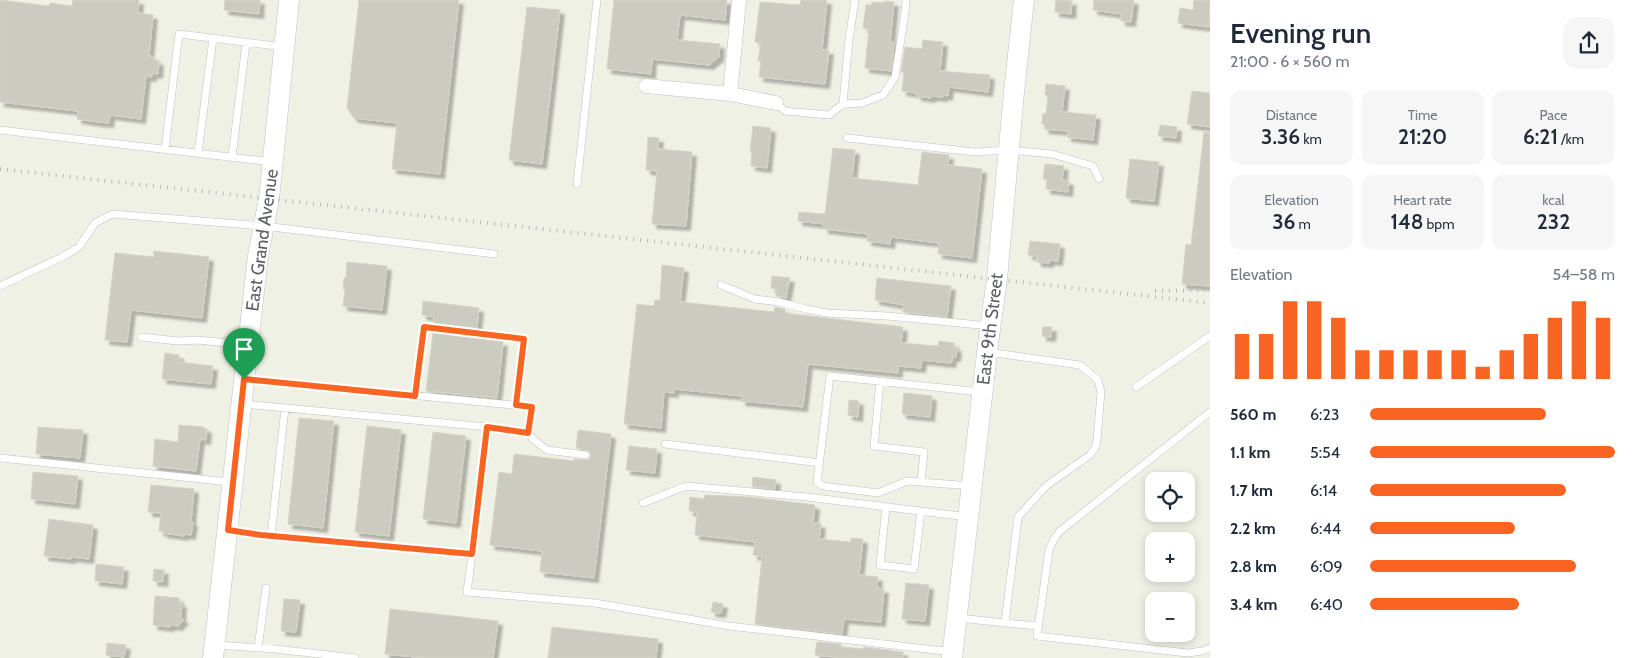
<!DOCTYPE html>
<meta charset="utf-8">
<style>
:root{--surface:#fff;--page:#f6f6f7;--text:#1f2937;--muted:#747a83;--accent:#fa6422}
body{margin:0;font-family:Cabin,sans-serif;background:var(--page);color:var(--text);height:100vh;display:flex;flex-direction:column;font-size:19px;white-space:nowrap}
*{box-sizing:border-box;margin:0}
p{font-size:16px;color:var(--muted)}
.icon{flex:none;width:28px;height:28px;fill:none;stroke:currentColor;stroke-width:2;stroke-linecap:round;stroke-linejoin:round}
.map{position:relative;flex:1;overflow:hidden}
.details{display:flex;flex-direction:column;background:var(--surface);width:425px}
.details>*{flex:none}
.buttons{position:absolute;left:1145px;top:472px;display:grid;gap:10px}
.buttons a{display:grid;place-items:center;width:50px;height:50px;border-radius:10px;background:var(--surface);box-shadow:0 2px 8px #0003;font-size:25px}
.pin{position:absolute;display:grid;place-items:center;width:42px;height:42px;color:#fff;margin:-51px -21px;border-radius:50% 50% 50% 0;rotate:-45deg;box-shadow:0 0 5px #0007}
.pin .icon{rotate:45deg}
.round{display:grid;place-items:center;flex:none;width:52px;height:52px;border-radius:15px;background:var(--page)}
.overview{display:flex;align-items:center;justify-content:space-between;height:85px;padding:0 20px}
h1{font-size:28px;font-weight:600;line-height:38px}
.figures{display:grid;grid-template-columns:repeat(3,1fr);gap:8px;height:85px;padding:5px 20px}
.figures div{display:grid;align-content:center;border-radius:12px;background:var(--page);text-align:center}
.figures b{font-size:21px;font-weight:600}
.figures small{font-size:14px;font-weight:400}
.figures p{font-size:14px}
.chart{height:140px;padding:10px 20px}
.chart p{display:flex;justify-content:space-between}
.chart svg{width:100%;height:90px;margin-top:5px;stroke:var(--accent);stroke-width:6}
ul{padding:0 20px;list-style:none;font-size:16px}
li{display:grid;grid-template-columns:80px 60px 1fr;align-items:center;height:38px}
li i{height:12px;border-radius:6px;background:var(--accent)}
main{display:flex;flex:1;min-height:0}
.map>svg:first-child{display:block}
.building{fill:#cccbc2;stroke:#d6d4c3;filter:url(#shadow)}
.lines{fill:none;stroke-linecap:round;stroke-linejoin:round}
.lane-casing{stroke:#bfc0c7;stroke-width:8}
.street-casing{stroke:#bfc0c7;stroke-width:15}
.secondary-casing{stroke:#bfc1c9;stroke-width:21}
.lane{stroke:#fff;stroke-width:7}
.street{stroke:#fff;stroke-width:14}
.secondary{stroke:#fff;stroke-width:20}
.rail{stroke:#b8b8ba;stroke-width:4;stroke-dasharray:1 6;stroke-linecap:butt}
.route-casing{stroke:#fff;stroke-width:10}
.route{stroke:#fa6422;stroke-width:6}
.labels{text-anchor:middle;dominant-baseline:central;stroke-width:4;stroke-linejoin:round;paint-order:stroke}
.street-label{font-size:18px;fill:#5d5f67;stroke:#fff}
</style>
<main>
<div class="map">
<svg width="1210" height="658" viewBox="0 0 1210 658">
<defs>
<filter id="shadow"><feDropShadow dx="4.5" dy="4.5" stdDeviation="1" flood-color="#0004"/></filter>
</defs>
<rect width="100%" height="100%" fill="#f0f1e5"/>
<path class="building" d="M0 0 49 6 50 3 72 6 73 0H139L138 13 153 15 149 56 155 57 154 61H159L158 74 152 73V77L146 76 141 119 110 115 109 123 98 122 77 119 78 111 0 102Z
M225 0H260L259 14 224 10Z
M359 0H459L440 174 392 169 397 123 354 118 347 108Z
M614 0H727L725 20 680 15 677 40 720 44 719 57 709 65 652 59 651 74 607 69Z
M801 0H827L822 50H829L825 84 759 77 761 61H758L761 43 755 42 760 2 800 5Z
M1056 0 1072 1 1071 14 1055 12Z
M1094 0H1134L1131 22 1121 21V14L1093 10Z
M1194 0H1210L1209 27 1178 23 1180 8 1193 10Z
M885 1 894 2 890 42H893L892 46H894L891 71 865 68 869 29 863 28 866 5H872V2L884 3Z
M527 7 560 10 542 164 509 160Z
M923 40 943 42 940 71 990 75 988 92 949 87 948 96 943 95V97L931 96V98L917 96V93L902 91 904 72H901L905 47 922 49Z
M1046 84 1065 86 1062 112 1096 115 1093 140 1067 137 1068 131 1044 129 1045 125 1042 124 1043 113 1046 114 1048 96 1045 95Z
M1192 91 1210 93V127L1187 124Z
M1160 125 1177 127 1176 138 1158 136Z
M753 126 771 128 767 168 751 166 752 151H750Z
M1204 132 1210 133V286L1182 284 1186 244 1191 245Z
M648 137 659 138 658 149 692 152 686 226 652 224 657 171 646 170Z
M833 148 855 150 852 178 918 185 922 152 949 155 948 165 982 169 972 258 938 254 939 243 891 237 890 244 867 241 868 234 824 229V224L798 221 799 212 825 214Z
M1130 159 1159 162 1154 201 1126 198Z
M1045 164 1064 166 1062 180 1069 181 1068 192 1046 189 1047 179H1043Z
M1030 241 1060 244 1058 261 1050 260 1049 263 1037 262V256L1028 255Z
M154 251 209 257 202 318 131 310 127 342 105 340 115 253 154 257Z
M347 262 387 266 382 310 343 306 345 289H343L344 278H346Z
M662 265 684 268 680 302 774 312 775 307 785 309V313L903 327 901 343 938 346 939 341 954 343V347L957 348 956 357H952V362L950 363 922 360 921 368 898 366V373L808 364 803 407 741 401 742 396 674 389V393L664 392 661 428 624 424 637 304 654 306 655 300H660Z
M772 276 790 278 786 298 776 296 777 289 771 288Z
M877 278 951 286 947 317 903 312 904 305 875 300Z
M423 301 479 308 477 328 434 323V317L422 315Z
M1043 327H1052L1051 337 1042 336Z
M433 333 503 342 497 398 426 391Z
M165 353 179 355V362L213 366 211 384 162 379Z
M904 393 932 396 930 417 902 414Z
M849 400 859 401 858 417 848 415Z
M299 418 334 421 323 528 288 524Z
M179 425 204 427 203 428 207 429 206 440 200 439 196 471 153 466 155 439 178 442Z
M367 426 401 430 389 536 355 532Z
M38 427 83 430 80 458 36 454Z
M578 430 611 434 594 578 540 572 542 551 490 545 499 472 512 474 514 454 574 461V459L588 460 591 456 590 451 576 448Z
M433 432 466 436 456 523 423 519Z
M629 446 657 449 655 473 626 470Z
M33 472 78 476 75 504 31 499Z
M753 477 776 480 775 489 752 487Z
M151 485 194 489 191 521 193 522 191 535 184 534V536L163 533V531H159L161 513 148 512Z
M705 495 751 497 815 505 813 523 821 524 819 539 851 542V538L863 539 859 575 878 577 877 588 884 589 881 622 844 619 842 634 755 624 762 556 753 555 755 542 695 535 697 512 689 511 690 497 704 499Z
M49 519 93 525 89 559 71 557V559L44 556Z
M96 564 124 567 122 584 95 581Z
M154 569 164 570 163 582 153 581Z
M906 583 929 585 925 621 902 619Z
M155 596 179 598V603H182L181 617 184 620 180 623 179 626 170 625V627L153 625Z
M284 599 300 600 296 632 281 631Z
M713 602 723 604 721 613 711 612Z
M390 609 498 621 493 658H426L385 654Z
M552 627 658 639 656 658H548Z
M817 642 841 644V647L864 649V647L903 652V658H843L815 655Z
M107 643 126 645 124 657 106 655Z"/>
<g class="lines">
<g class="lane-casing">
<path id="lane" d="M776 103 785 111 829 115 843 104 862 103 883 95 895 77 905 13 906 0
M843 104 849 39 855 0
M0 130 272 162
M847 138 975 152 1009 150 1052 154 1093 166 1099 179
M165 149 179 34 284 47
M198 153 213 38
M232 157 246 43
M577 184 597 0
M721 285 755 299 779 302 806 309 827 313 887 316 990 326
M0 286 64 256 79 247 95 223 112 214 264 226 494 254
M141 337 178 341 198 340 248 345
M246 379 532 407 528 433 487 427
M880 381 874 446 924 452 921 482
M1136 387 1210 336
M415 396 424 327 524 339 516 405
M1210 412 1060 531 1054 539 1049 550 1037 636 1188 653 1202 651 1210 648
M528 433 534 440 547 450 586 455
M665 444 820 463
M0 458 230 482
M971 486 907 481 878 493 823 486 817 482 830 376 981 392
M643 503 686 486 807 497 968 517
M886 507 880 565 914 569 921 511
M228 530 261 535 472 554 487 427 244 404
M271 536 285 408
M472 554 467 592 595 603 729 626 952 652
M959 618 1005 623 1018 517 1046 486 1090 455 1095 448 1097 440 1101 392 1098 380 1080 365 988 352
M1005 623 1038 626
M217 645 275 649 355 658
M258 648 266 588"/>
</g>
<g class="street-casing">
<path id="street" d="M646 86 730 94 776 103
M730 94 739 0"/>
</g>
<g class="secondary-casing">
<path id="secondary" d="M213 658 258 256 269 199 289 0
M952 658 988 344 997 279 1014 92 1024 0"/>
</g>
<use href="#lane" class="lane"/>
<use href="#street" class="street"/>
<use href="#secondary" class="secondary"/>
<path class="rail" d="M0 169 1210 303
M1155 291 1210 290"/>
</g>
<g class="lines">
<g class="route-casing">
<path id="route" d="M424 327 524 339 516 405 532 407 528 433 487 427 472 554 261 535 228 530 244 379 415 396Z"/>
</g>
<use href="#route" class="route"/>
</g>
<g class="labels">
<g class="street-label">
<text transform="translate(262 240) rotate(-82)">East Grand Avenue</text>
<text transform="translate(990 329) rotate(-83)">East 9th Street</text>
</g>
</g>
</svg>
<div class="buttons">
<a><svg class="icon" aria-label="locate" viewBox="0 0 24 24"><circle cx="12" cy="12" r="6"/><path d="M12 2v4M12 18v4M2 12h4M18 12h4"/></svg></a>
<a>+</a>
<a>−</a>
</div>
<div class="pin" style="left:244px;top:379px;background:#1e9e55"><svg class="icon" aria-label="arrive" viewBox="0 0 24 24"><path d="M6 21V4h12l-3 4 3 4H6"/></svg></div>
</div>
<section class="details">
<div class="overview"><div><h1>Evening run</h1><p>21:00 · 6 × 560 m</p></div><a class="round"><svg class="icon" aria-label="share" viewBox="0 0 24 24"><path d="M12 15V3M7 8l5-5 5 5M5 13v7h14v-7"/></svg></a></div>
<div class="figures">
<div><p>Distance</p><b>3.36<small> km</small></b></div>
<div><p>Time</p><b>21:20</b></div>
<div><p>Pace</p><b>6:21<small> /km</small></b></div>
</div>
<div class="figures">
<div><p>Elevation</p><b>36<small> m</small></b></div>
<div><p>Heart rate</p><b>148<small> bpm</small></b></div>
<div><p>kcal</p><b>232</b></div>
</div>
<div class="chart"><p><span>Elevation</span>54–58 m</p>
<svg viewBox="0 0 160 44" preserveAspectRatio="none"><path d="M5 44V22M15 44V22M25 44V6M35 44V6M45 44V14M55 44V30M65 44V30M75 44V30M85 44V30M95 44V30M105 44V38M115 44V30M125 44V22M135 44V14M145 44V6M155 44V14"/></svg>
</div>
<ul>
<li><b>560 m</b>6:23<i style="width:72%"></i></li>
<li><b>1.1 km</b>5:54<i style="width:100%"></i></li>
<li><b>1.7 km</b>6:14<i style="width:80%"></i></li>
<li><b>2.2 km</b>6:44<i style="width:59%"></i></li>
<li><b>2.8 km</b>6:09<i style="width:84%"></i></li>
<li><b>3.4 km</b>6:40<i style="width:61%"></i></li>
</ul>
</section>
</main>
